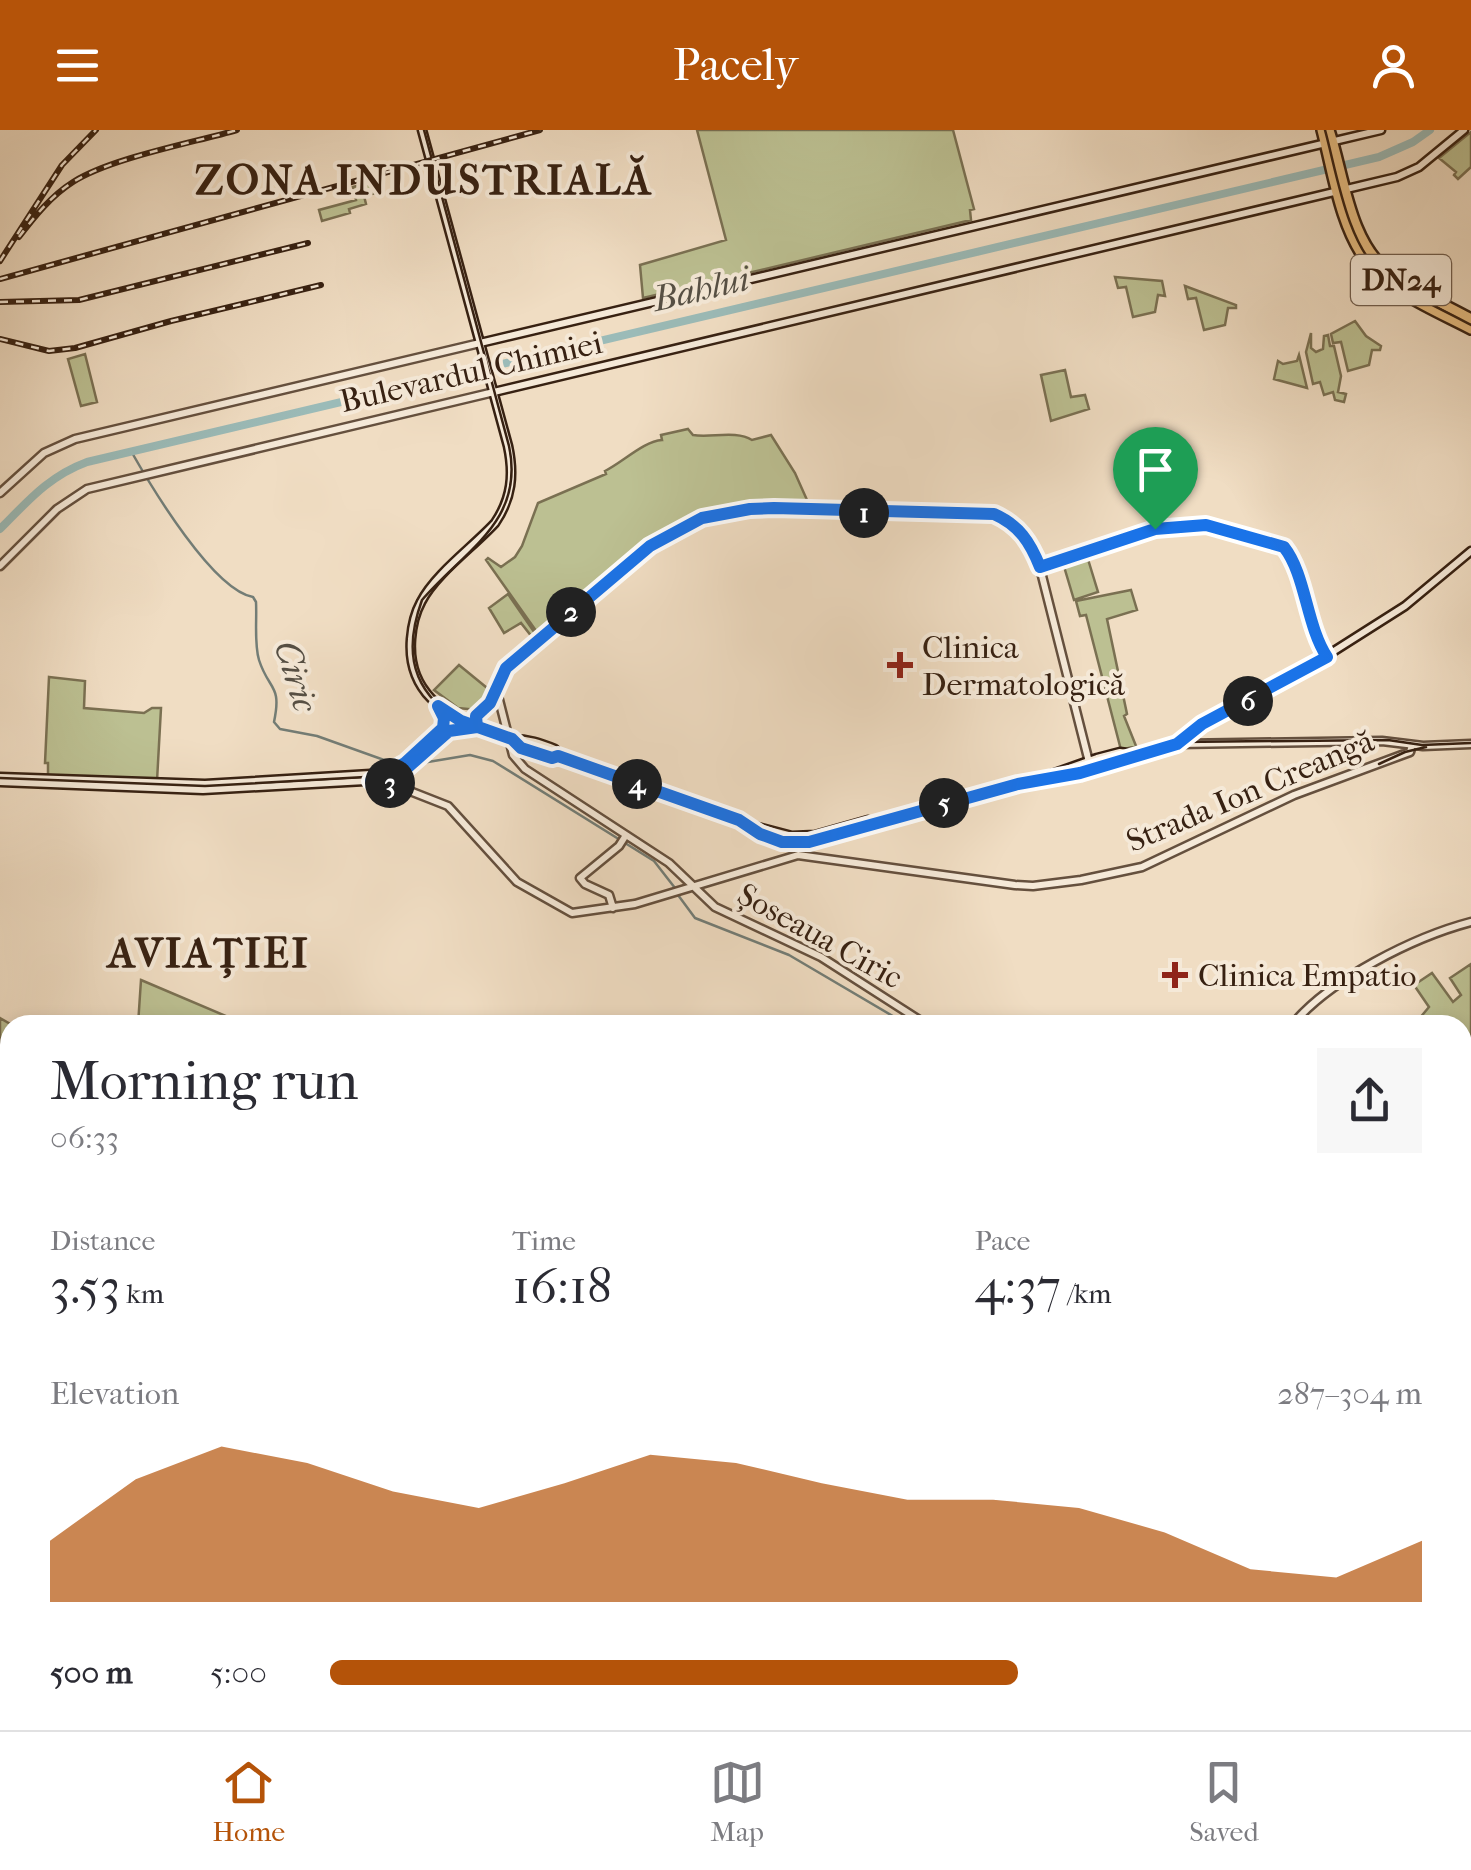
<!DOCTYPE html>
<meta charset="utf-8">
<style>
:root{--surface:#fff;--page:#f7f7f7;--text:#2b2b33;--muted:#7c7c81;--line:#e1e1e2;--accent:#b45309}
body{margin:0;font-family:"IM FELL French Canon",serif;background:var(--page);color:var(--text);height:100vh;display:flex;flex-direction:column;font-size:38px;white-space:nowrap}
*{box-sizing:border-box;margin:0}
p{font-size:32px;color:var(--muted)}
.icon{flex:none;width:55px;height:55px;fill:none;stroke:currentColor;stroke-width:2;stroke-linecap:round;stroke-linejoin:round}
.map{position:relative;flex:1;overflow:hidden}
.panel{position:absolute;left:0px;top:885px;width:1472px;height:715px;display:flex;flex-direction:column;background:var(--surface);border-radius:30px 30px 0 0;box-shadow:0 5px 15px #0003}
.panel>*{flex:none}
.pin{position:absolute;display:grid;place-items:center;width:85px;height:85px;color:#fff;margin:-102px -42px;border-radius:50% 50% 50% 0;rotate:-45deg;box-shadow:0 0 10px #0007}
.pin .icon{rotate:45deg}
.km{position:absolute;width:50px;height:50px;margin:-25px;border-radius:50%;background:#222;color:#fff;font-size:28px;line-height:50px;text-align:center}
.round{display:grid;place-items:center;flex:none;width:105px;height:105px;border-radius:0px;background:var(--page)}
.headline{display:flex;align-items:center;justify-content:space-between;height:170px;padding:0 50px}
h1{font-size:55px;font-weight:600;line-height:75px}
.stats{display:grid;grid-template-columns:repeat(3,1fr);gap:15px;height:170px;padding:10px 50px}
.stats div{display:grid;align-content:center}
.stats b{font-size:50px;font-weight:600}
.stats small{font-size:28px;font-weight:400}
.stats p{font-size:28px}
.chart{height:280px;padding:20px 50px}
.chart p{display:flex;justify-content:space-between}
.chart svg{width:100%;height:180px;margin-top:10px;fill:var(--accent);opacity:.7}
ul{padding:0 50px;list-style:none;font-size:32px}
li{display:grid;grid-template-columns:160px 120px 1fr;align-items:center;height:75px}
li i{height:25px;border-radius:12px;background:var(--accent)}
header{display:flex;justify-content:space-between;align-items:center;height:130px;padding:0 50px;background:var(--accent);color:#fff;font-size:45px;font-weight:600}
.tab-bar{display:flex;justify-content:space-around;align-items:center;height:140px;border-top:2px solid var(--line);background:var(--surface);font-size:28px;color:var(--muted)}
.tab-bar a{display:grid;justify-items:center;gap:5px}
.tab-bar .current{color:var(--accent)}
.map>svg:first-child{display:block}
.green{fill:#bcc092;stroke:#7a7052;stroke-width:2.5}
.water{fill:#9bbbb8;stroke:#737d76;stroke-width:2.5}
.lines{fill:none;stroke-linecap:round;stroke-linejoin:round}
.stream{stroke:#737d76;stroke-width:2.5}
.river{stroke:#9bbbb8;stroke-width:8}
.taxiway{stroke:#947f6a;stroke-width:11}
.runway{stroke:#947f6a;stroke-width:30}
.tertiary-casing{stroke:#65503e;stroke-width:11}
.secondary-casing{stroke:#372112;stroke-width:11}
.primary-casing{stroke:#372112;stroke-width:14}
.tertiary{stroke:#f5e9d8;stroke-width:6}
.secondary{stroke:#f5e9d8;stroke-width:6}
.primary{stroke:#e8be82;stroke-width:9}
.tram{stroke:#372112;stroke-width:2.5}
.rail-casing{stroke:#372112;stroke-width:6}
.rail{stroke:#f5e9d8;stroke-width:2.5;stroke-dasharray:8;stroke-linecap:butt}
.route-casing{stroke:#fff;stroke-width:20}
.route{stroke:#1a73e8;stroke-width:12}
.poi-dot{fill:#8f2418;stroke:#f5e9d8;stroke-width:4}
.labels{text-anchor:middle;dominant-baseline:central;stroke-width:8;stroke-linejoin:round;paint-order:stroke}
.shield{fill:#f5e9d8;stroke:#705d4d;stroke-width:2.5}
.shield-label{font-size:30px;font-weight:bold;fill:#372112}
.street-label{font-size:32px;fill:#372112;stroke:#f5e9d8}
.poi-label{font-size:32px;fill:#372112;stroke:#f5e9d8;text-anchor:start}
.water-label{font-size:35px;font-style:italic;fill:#554f44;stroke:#f5e9d8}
.district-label{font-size:42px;font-weight:bold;letter-spacing:2.5px;fill:#372112;stroke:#f5e9d8}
</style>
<header><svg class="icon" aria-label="menu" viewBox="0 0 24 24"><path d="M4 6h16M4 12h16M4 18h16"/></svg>Pacely<svg class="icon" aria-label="person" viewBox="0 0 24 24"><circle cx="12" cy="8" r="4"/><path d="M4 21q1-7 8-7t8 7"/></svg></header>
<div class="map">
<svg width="1471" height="1600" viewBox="0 0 1471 1600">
<rect width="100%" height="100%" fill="#f0ddc3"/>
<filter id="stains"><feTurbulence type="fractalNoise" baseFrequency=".002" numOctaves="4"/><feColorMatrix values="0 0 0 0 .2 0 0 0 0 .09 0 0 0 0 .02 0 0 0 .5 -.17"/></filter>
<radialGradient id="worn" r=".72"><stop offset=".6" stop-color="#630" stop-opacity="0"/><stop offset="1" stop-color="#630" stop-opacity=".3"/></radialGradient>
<path class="green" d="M697 0H953L974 79 970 80 971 90 643 168 640 135 726 110Z
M1471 2V37L1458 49 1454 45 1456 42 1439 28Z
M376 51 379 62 364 66 366 74 349 79 350 83 322 91 319 80 356 70 353 57Z
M1115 147 1162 151 1165 166 1158 165 1155 182 1133 187 1126 157 1118 158Z
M1185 156 1236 175V178H1228L1225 195 1204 200 1196 168 1188 169Z
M1355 191 1366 206 1381 216 1380 220H1372L1369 235 1348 241 1341 212 1333 213 1331 204Z
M1311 203V218L1316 222 1323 219 1324 206 1328 205 1330 216H1334L1341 246 1338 262 1346 264 1344 272 1335 270 1333 262 1324 265 1320 252 1313 254 1306 222Z
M85 224 97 272 81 276 68 229Z
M1299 225 1307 258 1274 249 1278 231 1283 234 1297 231Z
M1065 240 1071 267 1085 265 1089 279 1051 291 1041 245Z
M688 299 693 305C711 308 736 300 752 310L771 305 795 343 811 379 725 383 650 415 539 505 486 430 488 428 501 437 515 427 522 416 538 373 606 344 605 341C623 332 644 311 662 310L661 305Z
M1087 426 1098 462 1074 470 1063 433Z
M1131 460 1137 480 1107 489 1127 584 1124 586 1136 616 1121 620 1086 485 1080 486 1076 471Z
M508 464 539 509 536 512 521 493 504 503 489 478Z
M459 535 492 562 478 580 458 578 434 560Z
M49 547 85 551 84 578 144 583 152 578H161L157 651 48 645V633H45Z
M1471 834V1254L1462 1243V895H1414L1429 877 1414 855 1432 843 1453 872 1461 865 1450 848Z
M141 850 247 895H138Z
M0 888 12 895 10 1590H373L390 1600H0Z
M1463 1329 1471 1336V1600H1332L1318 1590H1462Z
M874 1590H1072L1077 1594 1073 1600H889Z"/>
<path class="water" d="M1462 1243 1471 1254V1336L1463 1329Z"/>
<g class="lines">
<path class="stream" d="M131 321C152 358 213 460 253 467L256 472C257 490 254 514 259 530 269 561 282 554 274 592L280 599 317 606 398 635
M416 634 470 625 493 631 654 731 675 758
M678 765 695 788 789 825 908 895"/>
<path class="river" d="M0 399C28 371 49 346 87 332L1379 27 1413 12 1430 0"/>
<path class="taxiway" d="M0 996 10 970"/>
<path class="runway" d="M0 1038 10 1042"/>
<g class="tertiary-casing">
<path id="tertiary" d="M0 363 44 323 75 309 480 213
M0 436 57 379 87 359 494 262
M1040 437 1130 405 1189 394 1207 395 1284 417 1291 428 1308 482 1327 527
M497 562 513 625 525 639 669 733 715 777 821 827 927 895
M462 591C499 581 488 561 504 541 517 525 536 514 551 500 621 437 674 381 774 379L994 384C1018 394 1029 409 1039 434L1090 636
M1178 614 1382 611 1423 616 1471 614
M388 644 392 654 448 676 517 752 572 783 635 774 798 725 1015 755 1033 756 1081 750 1142 737 1294 665 1410 622 1412 615
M613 778 609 765 585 754 580 748 619 716 626 705
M1292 895C1330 849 1414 807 1471 792
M1462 1191 1471 1200"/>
</g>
<g class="secondary-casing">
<path id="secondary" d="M422 0 508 316C514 344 512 368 495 393 474 416 435 444 421 472 415 483 412 496 411 509 407 561 443 585 488 601 509 608 536 631 558 626L750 695 792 706 815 705 868 690 876 692
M480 213 1381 0
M494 262 1397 47 1419 37 1464 0
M513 609C528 609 540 613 555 619L558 626
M0 647 205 654 387 643 405 633 443 598 445 591 441 582
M1032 651H1047L1177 614 1202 594 1290 549 1405 476 1471 421
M0 652 203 660 383 650C418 643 434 597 470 597
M751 696C769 713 793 714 817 710L1032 651 1097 628 1120 622 1134 624
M1304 1600 1309 1597 1317 1600"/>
</g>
<g class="primary-casing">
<path id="primary" d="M1322 0C1333 42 1340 97 1367 132 1391 163 1437 181 1471 199
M1329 0C1344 45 1349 112 1389 142 1413 161 1444 174 1471 189"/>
</g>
<use href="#tertiary" class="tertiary"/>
<use href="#secondary" class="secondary"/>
<use href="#primary" class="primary"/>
<path class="tram" d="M424 0 509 316C525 391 466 419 422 470 406 514 408 553 448 583L773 703 799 708 821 706 1179 612 1388 610 1422 615 1471 613
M1325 0C1337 44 1347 114 1382 144 1408 165 1442 179 1471 195
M1379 634 1405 622 1426 617
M0 648 205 656 383 646C417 639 435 588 471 594"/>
<g class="rail-casing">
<path id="rail" d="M19 107C35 86 51 66 73 52 111 28 192 13 237 0
M0 131 62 35 96 0
M0 149 540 0
M0 172 79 170 308 113
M0 209 49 221 75 218 171 191 321 155"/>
</g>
<use href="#rail" class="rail"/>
</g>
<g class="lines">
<g class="route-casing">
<path id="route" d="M1155 399 1040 437C1030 412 1019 395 994 384L774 378 750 379 702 388 650 416 506 538 490 573 476 586 477 597 449 601 398 646C390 650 381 651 371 651L401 658 389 652C388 649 388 646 387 643L405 633 443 598 444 588 438 576 461 591 512 609 521 618 552 628 558 626 739 690 760 704 782 712H809L1018 654 1080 643 1177 614 1202 594 1327 527C1306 495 1306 445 1284 417L1206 395 1155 399"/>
</g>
<use href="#route" class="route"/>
</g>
<g class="poi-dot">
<path d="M895 520h10v10h10v10h-10v10h-10v-10h-10v-10h10z"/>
<path d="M1170 830h10v10h10v10h-10v10h-10v-10h-10v-10h10z"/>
</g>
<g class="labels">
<rect class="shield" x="1351" y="125" width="100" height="50" rx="8"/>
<g class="shield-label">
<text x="1401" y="150">DN24</text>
</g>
<g class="street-label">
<text transform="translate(471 242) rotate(-13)">Bulevardul Chimiei</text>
<text transform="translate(1250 661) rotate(-23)">Strada Ion Creangă</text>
<text transform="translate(820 806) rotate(29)">Șoseaua Ciric</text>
</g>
<g class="poi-label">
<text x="922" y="517">Clinica<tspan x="922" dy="37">Dermatologică</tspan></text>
<text x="1198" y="845">Clinica Empatio</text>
</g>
<g class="water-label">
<text transform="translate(701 159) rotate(-13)">Bahlui</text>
<text transform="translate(296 546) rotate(73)">Ciric</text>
</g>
<g class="district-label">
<text x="424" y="50">ZONA INDUSTRIALĂ</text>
<text x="209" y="823">AVIAȚIEI</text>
</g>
</g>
<rect width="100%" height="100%" filter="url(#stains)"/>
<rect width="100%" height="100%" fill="url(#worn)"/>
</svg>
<div class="pin" style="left:1155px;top:399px;background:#1e9e55"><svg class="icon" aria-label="arrive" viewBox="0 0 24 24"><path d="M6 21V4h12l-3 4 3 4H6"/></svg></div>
<b class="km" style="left:864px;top:383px">1</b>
<b class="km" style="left:571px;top:482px">2</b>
<b class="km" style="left:390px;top:653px">3</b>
<b class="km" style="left:637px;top:654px">4</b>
<b class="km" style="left:944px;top:673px">5</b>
<b class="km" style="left:1248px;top:571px">6</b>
<section class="panel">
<div class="headline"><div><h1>Morning run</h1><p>06:33</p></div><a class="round"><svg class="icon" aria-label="share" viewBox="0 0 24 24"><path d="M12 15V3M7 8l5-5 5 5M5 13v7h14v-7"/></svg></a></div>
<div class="stats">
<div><p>Distance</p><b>3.53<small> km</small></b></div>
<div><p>Time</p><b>16:18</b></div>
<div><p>Pace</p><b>4:37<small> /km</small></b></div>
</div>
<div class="chart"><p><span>Elevation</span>287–304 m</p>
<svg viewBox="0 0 160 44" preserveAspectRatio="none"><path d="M0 44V29L10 14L20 6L30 10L40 17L50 21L60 15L70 8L80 10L90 15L100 19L110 19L120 21L130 27L140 36L150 38L160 29V44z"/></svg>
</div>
<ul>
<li><b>500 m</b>5:00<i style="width:63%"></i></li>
</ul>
</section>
</div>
<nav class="tab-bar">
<a class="current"><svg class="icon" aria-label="home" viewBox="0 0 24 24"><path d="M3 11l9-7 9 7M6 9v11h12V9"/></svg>Home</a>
<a><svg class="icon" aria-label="map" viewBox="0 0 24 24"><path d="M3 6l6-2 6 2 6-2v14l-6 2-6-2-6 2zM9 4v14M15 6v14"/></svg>Map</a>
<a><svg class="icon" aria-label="saved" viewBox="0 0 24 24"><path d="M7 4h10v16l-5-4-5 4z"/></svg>Saved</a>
</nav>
